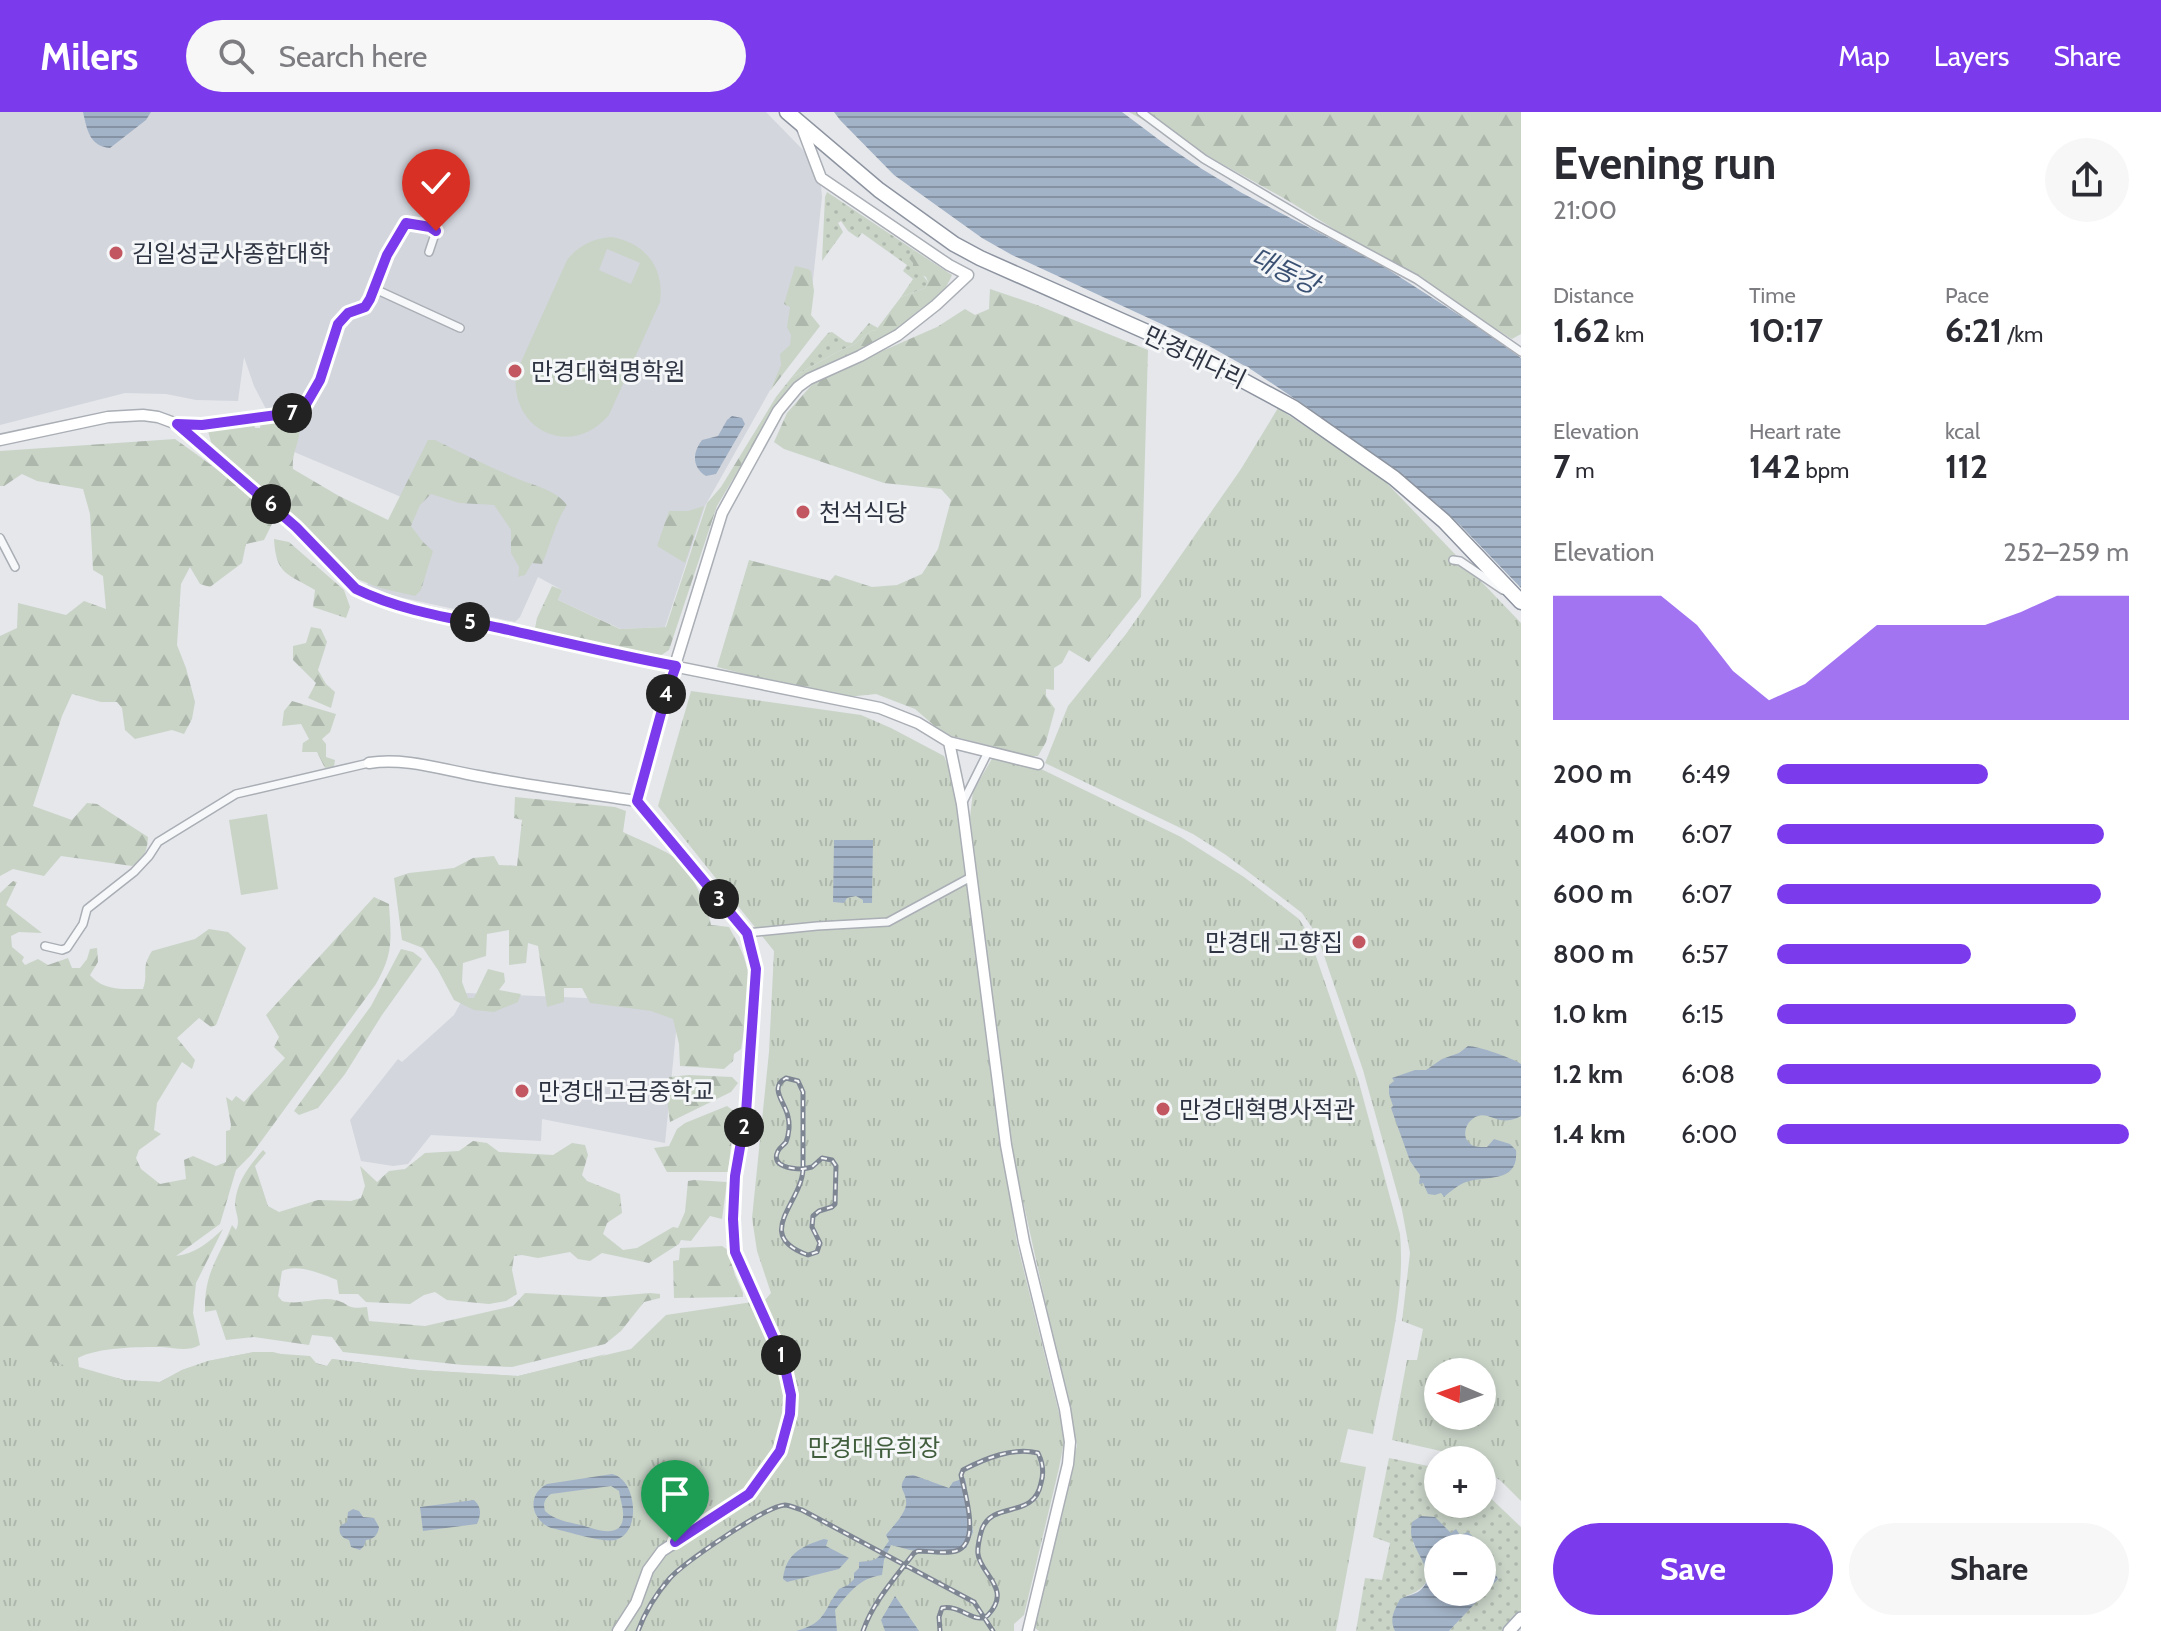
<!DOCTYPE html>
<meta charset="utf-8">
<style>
:root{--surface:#fff;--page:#f7f7f7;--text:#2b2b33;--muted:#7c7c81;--accent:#7c3aed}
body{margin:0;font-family:Cabin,"Noto Sans KR",sans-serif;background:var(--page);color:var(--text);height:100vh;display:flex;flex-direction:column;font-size:30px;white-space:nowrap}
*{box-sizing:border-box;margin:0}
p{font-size:26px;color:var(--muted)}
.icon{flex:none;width:44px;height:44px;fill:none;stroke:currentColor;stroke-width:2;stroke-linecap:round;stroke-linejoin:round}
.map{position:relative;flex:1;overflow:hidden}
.details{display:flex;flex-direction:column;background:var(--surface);width:640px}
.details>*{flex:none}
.needle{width:52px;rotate:272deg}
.buttons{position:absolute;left:1424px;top:1246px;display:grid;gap:16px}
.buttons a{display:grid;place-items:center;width:72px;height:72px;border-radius:50%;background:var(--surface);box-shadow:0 4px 12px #0003;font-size:40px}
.pin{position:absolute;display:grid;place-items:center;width:68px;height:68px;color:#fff;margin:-82px -34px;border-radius:50% 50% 50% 0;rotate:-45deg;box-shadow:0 0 8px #0007}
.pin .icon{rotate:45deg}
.km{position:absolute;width:40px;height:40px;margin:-20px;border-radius:50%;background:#222;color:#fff;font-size:22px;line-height:40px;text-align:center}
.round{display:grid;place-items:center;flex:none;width:84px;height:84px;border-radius:42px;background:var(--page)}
.head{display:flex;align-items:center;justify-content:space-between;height:136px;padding:0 32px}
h1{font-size:44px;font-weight:700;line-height:60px}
.figures{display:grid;grid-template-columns:repeat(3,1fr);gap:12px;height:136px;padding:8px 32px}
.figures div{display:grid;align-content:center}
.figures b{font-size:34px;font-weight:700}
.figures small{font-size:22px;font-weight:400}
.figures p{font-size:22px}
.chart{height:224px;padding:16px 32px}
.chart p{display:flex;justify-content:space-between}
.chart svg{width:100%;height:144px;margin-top:8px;fill:var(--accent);opacity:.7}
.action{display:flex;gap:16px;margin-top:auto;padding:16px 32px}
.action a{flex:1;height:92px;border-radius:48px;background:var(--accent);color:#fff;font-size:32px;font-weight:700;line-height:92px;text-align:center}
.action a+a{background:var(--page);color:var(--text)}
ul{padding:0 32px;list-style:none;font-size:26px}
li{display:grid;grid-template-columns:128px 96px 1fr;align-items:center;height:60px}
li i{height:20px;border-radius:10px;background:var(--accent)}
header{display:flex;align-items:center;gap:48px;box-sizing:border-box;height:112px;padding:0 40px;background:var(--accent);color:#fff}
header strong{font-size:38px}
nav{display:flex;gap:44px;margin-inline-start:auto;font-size:28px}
.search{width:560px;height:72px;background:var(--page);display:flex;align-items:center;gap:20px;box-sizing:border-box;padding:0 28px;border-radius:44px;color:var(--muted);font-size:30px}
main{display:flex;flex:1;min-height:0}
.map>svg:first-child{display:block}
.built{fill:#d3d6dd}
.grass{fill:url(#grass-dots)}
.forest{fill:url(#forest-firs)}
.park{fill:url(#park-tufts);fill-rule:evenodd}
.pitch{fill:#c9d4c7;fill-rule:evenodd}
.water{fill:url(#water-rules);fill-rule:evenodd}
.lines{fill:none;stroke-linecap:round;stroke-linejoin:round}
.street-casing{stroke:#aaaeb5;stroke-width:10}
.secondary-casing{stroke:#aaaeb5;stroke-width:13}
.primary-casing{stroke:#a5abb6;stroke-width:14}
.highway-casing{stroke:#8d94a0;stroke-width:17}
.street{stroke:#f7f8fa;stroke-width:7}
.secondary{stroke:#fff;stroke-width:10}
.primary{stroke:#fff;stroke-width:11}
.highway{stroke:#fff;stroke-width:14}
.rail-casing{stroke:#7f8693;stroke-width:5}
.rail{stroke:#f4f6f8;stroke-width:2;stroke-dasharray:6;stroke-linecap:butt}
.route-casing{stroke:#fff;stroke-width:16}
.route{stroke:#7c3aed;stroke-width:10}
.poi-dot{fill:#c35761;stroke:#f4f6f8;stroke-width:3}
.labels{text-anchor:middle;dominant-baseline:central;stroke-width:6;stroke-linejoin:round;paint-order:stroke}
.poi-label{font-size:24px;fill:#2e3442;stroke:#f4f6f8;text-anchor:start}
.street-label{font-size:24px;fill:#2e3442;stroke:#f4f6f8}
.park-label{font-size:24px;fill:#405d3c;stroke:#f4f6f8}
.water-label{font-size:26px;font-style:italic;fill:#3b5173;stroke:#f4f6f8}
</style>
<header>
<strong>Milers</strong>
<div class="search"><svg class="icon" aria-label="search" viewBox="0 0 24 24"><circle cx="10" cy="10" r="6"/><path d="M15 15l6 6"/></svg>Search here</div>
<nav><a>Map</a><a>Layers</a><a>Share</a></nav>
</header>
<main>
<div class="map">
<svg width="1521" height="1519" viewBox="0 0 1521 1519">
<defs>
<pattern id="grass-dots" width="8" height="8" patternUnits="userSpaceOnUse" patternTransform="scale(2)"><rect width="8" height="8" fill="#c9d4c7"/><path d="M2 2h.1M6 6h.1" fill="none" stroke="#adb7ac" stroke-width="1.8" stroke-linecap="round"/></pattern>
<pattern id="forest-firs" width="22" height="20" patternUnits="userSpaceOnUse" patternTransform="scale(2)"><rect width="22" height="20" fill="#c9d4c7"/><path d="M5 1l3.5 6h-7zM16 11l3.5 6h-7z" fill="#adb7ac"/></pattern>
<pattern id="park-tufts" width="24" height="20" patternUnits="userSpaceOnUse" patternTransform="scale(2)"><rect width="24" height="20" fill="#c9d4c7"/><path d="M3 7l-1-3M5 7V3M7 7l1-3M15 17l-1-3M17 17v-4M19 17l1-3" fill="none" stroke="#adb7ac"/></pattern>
<pattern id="water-rules" width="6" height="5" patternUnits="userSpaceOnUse" patternTransform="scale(2)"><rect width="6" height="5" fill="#a3b3c7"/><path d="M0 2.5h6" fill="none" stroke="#8592a3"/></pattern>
</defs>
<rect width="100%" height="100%" fill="#e5e7eb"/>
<path class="built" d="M0 0H766L803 38 820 61 822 85 809 204 792 239 705 394 665 515 621 517 558 488 562 478 538 465 520 505 515 510 394 484 367 473 406 387 287 337 254 274 244 245 238 289 196 288 166 282 125 281 0 313Z
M466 881 679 890 665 1031 542 1007 541 1029 431 1023 408 1052 393 1054 361 1049 350 1008 398 947 402 950 454 903Z"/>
<path class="grass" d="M827 80 914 138 908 144 928 170 925 176 901 185 913 167 903 159 907 153 862 121 858 126 848 119 841 109 838 111 843 120 822 149 825 85Z
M869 211 878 216 876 218 871 219 853 233 839 239 791 266 828 221 832 220 846 230 852 231Z
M1389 1346 1438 1356V1392H1482V1378L1521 1415V1499L1502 1519H1449L1497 1467 1496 1463 1483 1458 1482 1449 1485 1436 1460 1423 1451 1421 1413 1431C1427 1453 1439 1473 1406 1484L1395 1519H1356L1365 1466 1382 1468 1390 1431 1373 1425Z"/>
<path class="forest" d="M1129 0H1521V222L1512 227 1287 88Z
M914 138 952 163C946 179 933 191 920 201 910 209 901 218 890 224 857 242 806 258 781 286L717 394 669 538 660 544H655L535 516 537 506 552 474 562 478 558 488 620 517 666 515 707 391 721 375 776 285 791 266 839 239 853 233 871 219 876 218 901 185 925 176 928 170 926 165 913 159V151L907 144Z
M795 154 808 157 811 159 814 179 811 203 820 214 770 279 781 253 780 242 790 233 791 223 787 215 790 195 784 192Z
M990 177 1037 193 1148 238 1141 485 1089 550 1069 538 1062 551 1054 556V578L1046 577V584L1055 597 1046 630 1038 644H1031L944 622 915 597 876 582 847 585 790 574 717 555 749 448 830 469 835 463 872 475 897 473 922 462 938 437 951 388 941 377 884 371 784 337 774 330 787 301 816 268 937 215 965 197 975 203 989 197Z
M288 304 297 305C305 326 291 336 293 357L339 384 388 408 428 328H435C460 340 485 353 511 364 530 373 554 376 567 393 555 411 551 432 542 452L532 451 525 463 518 465 519 455 511 441V418L494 393 459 391 431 382 420 393 411 414 423 430 433 439 421 478 415 484 380 476 352 465 211 330 208 319 254 313 255 316H260L261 310Z
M175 327C210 352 246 377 273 410L264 428 246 432 242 451 210 475 200 472 190 455 181 472 177 533 186 556 195 590 192 607 184 622 172 618 135 627 125 618 122 596 117 590H101L72 582 62 604 33 694 72 708 87 691 97 692 148 725C147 739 145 747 132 754L61 744 44 764 13 757 0 764V524L17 516 18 491 66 503 84 489 106 497 103 464 93 458 90 402 83 377 37 369 22 362 4 374H0V339Z
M704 394 685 451 657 434 669 399H688Z
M274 427 289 430 344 478 350 495 346 506 313 495 315 478C287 461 276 463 274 427Z
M311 515 321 517 327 530 318 558 326 572 335 580 331 596 308 586 316 571 293 548V534L306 531Z
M292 589 336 602 330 620 322 627 326 632V645L335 648 334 655 325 656 317 640H302L303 631 309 627 301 612 282 614 284 599Z
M515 685 615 695 626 699 623 720C637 727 664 737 675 746 691 759 708 793 711 813L729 815C736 828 744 841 747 856 753 881 745 911 741 937L734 942 733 949 724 957 680 954 679 932 673 907 651 899 590 891 582 876H564V890L547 895 538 834 528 831 526 851 509 853V818L487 822 486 844 463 851 462 870 468 886H474L488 857 504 861 505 870 499 878 521 882 518 890 494 900 474 898 454 888 438 858 423 836 402 828 394 766 409 761 454 756 473 746 494 744 499 753 517 754 522 708 514 706Z
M13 769 17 770 6 793 42 821 19 820 11 824 12 835 24 845 22 849 25 853 38 847 48 853 68 846 72 856H80L87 847 90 837 97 836 98 850 90 863C103 879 124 877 143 877 149 860 140 858 152 839L195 827 209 817 228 820 246 836 216 913 211 915 199 906 177 926 195 948 192 957 182 950 157 991 154 1018 161 1022 139 1038 136 1046 141 1057 160 1072 186 1067 184 1048 193 1044 216 1054 226 1050V1019L230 1018 231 1013 226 985 232 989 236 984 244 990 285 946 274 935 279 925 266 903 374 785 389 792C391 827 394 840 376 872L251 1043 236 1058 220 1112 176 1144C195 1142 209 1130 223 1117L196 1171 193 1201 200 1233C187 1240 176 1236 162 1235 137 1235 99 1235 78 1246L79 1255 124 1268 160 1270 182 1258 208 1249 254 1240H273L327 1254 332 1247 418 1258 518 1264 606 1242 0 1519V781Z
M401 837 413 840 422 847 382 903 345 962 318 996 299 1003 294 999 371 894Z
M689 963 732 965 738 971 731 980 670 1010 667 988 669 965Z
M727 994 735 1000 728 1060H667L654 1036 669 1034 677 1017 685 1011Z
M473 1029 487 1031 499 1040 553 1043 572 1031 585 1033 588 1043 582 1063 587 1069 620 1082 622 1101 607 1111 603 1122 623 1138 637 1136 673 1115 678 1116 685 1100 688 1069 694 1068 727 1070 722 1107 710 1104 691 1129 681 1128 679 1132 649 1151 602 1141 590 1149 578 1147 570 1140 538 1146 522 1143 514 1144 512 1158 517 1182 506 1189 489 1192 447 1188 435 1180 424 1183 410 1192 366 1190 358 1182H339L337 1168C322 1162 297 1151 282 1159L278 1184 282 1189C300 1194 319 1184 335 1188 352 1192 345 1198 367 1195L369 1209 425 1214 513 1194 525 1181 603 1185 650 1181 660 1182V1186L644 1190 621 1219 605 1232 512 1255 463 1253 343 1240 332 1225 312 1223 309 1233 254 1225 226 1228 216 1198 205 1200C204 1160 218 1148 232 1113L236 1118C241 1108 235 1101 235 1091 237 1069 249 1054 263 1038L266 1041 255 1054 268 1094 279 1100 318 1088 351 1089 361 1086 365 1074 360 1054 377 1070 389 1059 405 1057 425 1041 459 1039Z
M722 1134 728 1138 735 1163 743 1181V1185L674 1186 673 1149 679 1148 680 1136Z"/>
<path class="park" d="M1278 296 1381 365 1521 511V1389L1502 1370 1482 1355V1348H1468L1454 1342 1392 1328 1407 1248H1417L1423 1217 1402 1209 1410 1141 1402 1098 1363 958 1317 823 1302 801 1226 743 1193 722 1045 651 1068 594 1126 522 1241 357ZM1438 1260H1482V1304H1438Z
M691 579 861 603 891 616 944 644 955 671 1001 1030 1017 1131 1065 1325 1059 1356 1024 1503 1014 1512V1519H0V1237L124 1268 160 1270 182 1258 208 1249 254 1240 310 1244 317 1252 327 1254 332 1247 418 1258 518 1264 631 1237 666 1203 765 1188 771 1181 757 1139 752 1106 769 940 774 839 658 694Z
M993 645 1035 654 1181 725 1244 765 1299 807 1308 821 1358 967 1400 1122C1406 1188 1385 1257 1373 1322L1348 1317 1340 1350 1366 1355 1336 1519H1039L1035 1516 1033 1506 1077 1333 1015 1053 1006 1002 970 705 973 679Z"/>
<path class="pitch" d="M611 125C645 130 665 156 660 190L609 303C571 348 509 318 516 261L567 148C579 133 592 127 611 125ZM607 137 640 151 631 172 599 158Z
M267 702 278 777 241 783 229 708Z"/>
<path class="water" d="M83 0H151L146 8 110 36C89 34 87 17 83 0Z
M834 0H1122L1166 33 1202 57 1242 81 1378 151 1484 219 1521 246V476L1461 414 1437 392 1307 295 1252 258 1209 234 1012 143 982 126 894 63 840 8Z
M732 304 742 306 745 312 716 362 706 364C692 355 692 341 702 328L718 324 727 308Z
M834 728H873L872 791H863V788L856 784 847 786 844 791 833 790Z
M1468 934C1478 934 1513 946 1521 952V1004C1499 1016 1491 1000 1478 1004 1465 1008 1459 1028 1474 1034 1477 1035 1484 1035 1487 1035L1494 1027 1510 1032 1516 1038C1519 1072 1487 1063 1466 1070 1458 1073 1451 1079 1444 1085L1441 1081 1435 1083 1428 1082 1423 1071 1419 1072 1420 1063 1410 1049 1391 996 1393 994 1389 982V973L1394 969 1392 966 1415 958H1426L1442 947 1459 941Z
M612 1362C637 1367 642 1422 615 1428 602 1431 566 1419 551 1416 531 1408 526 1383 547 1372ZM611 1374 619 1379C620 1387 624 1397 623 1405 622 1428 594 1417 581 1413 568 1410 554 1408 545 1399 543 1392 544 1387 551 1382Z
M913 1363 949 1376 953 1370 965 1366 973 1420 966 1436C945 1449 914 1439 891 1433L884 1448 882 1463C859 1466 849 1481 835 1498L837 1519H796C826 1511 823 1499 839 1477L848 1473 854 1467V1461L859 1456V1450C883 1448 876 1446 889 1429L886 1423C892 1415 908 1400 906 1389 905 1377 897 1377 906 1364Z
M474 1388C482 1395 481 1403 477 1412L423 1419 420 1395Z
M353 1397 359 1399 363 1405 374 1406 379 1415C378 1423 374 1427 366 1428L364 1434 360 1438 351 1435 349 1428C342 1426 338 1422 340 1414L347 1410 348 1400Z
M1421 1404 1435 1405 1451 1421 1456 1417 1460 1423 1468 1420 1485 1436 1482 1449V1436H1438V1480H1482V1451L1484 1458 1496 1463 1498 1467 1449 1519H1395C1389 1507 1394 1499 1400 1487 1406 1484 1412 1483 1418 1480 1439 1465 1418 1446 1413 1429 1410 1422 1411 1417 1412 1410Z
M824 1427 828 1428 826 1434 849 1446 839 1457 787 1470 783 1467C786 1441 802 1434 824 1427Z
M895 1484 919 1519H885L881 1508Z"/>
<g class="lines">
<g class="street-casing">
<path id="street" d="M1141 0 1204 47 1314 112 1416 167 1521 240
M375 177 460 216
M177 312 202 313 292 301C327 283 321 239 339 210 348 197 355 202 365 194 376 185 381 157 387 143 392 132 400 122 406 111L430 115 436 119 429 140
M0 426 15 455
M1453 448 1460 449 1503 478
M963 690 988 640
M747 821 817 814 888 810 971 765
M45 834 62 838 67 836 83 812 87 797 134 760 149 744 158 730 236 682 369 651"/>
</g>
<g class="secondary-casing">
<path id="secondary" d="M0 328 108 305 143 303 158 305 177 312 296 415 356 477 384 490 653 550 880 596 918 611 949 630 1038 652
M949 630 962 692 1006 1033 1024 1130 1065 1297 1070 1330 1068 1352 1028 1519
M369 651C405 645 443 658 478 664 531 674 584 681 637 689L747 821 756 857 746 1001 735 1064 733 1107 735 1140 783 1247 791 1283 786 1321 780 1339 771 1354 749 1382 662 1439 648 1458 636 1491 618 1519
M637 689 668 576 722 401 778 299 798 275 809 267 860 244 898 223 936 193 968 163 949 153 821 66 801 13"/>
</g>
<g class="primary-casing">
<path id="primary" d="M1509 1519 1521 1506"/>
</g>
<g class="highway-casing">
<path id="highway" d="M787 0 879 78 954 132 980 146 1156 224 1233 263 1294 296 1394 366 1444 409 1521 490"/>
</g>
<use href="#street" class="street"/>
<use href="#secondary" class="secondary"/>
<use href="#primary" class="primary"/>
<use href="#highway" class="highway"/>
<g class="rail-casing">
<path id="rail" d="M803 1057C802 1091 752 1123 808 1143L817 1140 820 1131 812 1115 813 1104 819 1099 832 1095 835 1092 836 1054 832 1048 822 1046 812 1055 803 1057C793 1057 770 1055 778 1039 780 1035 784 1033 786 1030 789 1023 790 1012 788 1005 786 991 768 976 786 966L798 969 803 980V1057
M638 1519C645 1500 656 1482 670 1466 684 1451 765 1394 785 1393 789 1393 798 1397 802 1398L974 1490 993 1519
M863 1519C873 1490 895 1466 914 1441L918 1439C929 1439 945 1442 956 1439 981 1431 965 1382 961 1363L963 1358C986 1346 1013 1335 1038 1341 1043 1351 1044 1361 1041 1371 1034 1408 993 1388 982 1417 980 1423 977 1436 978 1442 980 1462 1013 1477 988 1503 977 1514 960 1492 942 1496L939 1505 940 1519"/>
</g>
<use href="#rail" class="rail"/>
</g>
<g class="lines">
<g class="route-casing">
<path id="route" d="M436 119 430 115 406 111 387 143 370 187 365 195 348 201 338 212 320 268 305 294 292 301 202 313 177 312 296 415 356 477C401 499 451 506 500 516 558 529 617 543 676 554L668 576 637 689 747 821 756 857 746 1001 735 1064 733 1107 735 1140 783 1247 791 1283 790 1302 780 1339 749 1382 675 1430"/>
</g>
<use href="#route" class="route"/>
</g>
<g class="poi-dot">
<circle cx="116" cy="141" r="8"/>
<circle cx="515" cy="259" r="8"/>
<circle cx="803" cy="400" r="8"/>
<circle cx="1359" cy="830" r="8"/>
<circle cx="522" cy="979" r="8"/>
<circle cx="1163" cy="997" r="8"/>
</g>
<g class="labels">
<g class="poi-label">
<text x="132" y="141">김일성군사종합대학</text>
<text x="531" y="259">만경대혁명학원</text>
<text x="819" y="400">천석식당</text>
<text x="1343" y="830" text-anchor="end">만경대 고향집</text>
<text x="538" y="979">만경대고급중학교</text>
<text x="1179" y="997">만경대혁명사적관</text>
</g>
<g class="street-label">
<text transform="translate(1195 245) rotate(26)">만경대다리</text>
</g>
<g class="park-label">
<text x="874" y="1335">만경대유희장</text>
</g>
<g class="water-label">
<text transform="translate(1285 159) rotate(26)">대동강</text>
</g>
</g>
</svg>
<div class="buttons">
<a><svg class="needle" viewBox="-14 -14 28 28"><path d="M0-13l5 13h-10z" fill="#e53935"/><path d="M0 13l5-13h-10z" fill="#7c7c81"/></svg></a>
<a>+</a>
<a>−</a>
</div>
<div class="pin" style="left:675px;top:1430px;background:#1e9e55"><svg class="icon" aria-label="arrive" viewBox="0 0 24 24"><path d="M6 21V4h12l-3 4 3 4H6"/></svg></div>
<div class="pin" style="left:436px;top:119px;background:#d93025"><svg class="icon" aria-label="check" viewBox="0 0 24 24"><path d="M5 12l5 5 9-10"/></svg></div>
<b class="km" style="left:781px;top:1243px">1</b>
<b class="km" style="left:744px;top:1015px">2</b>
<b class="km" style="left:719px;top:787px">3</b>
<b class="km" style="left:666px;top:582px">4</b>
<b class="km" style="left:470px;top:510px">5</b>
<b class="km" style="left:271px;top:392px">6</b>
<b class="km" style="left:292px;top:301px">7</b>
</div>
<section class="details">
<div class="head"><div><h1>Evening run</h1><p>21:00</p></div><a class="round"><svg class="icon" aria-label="share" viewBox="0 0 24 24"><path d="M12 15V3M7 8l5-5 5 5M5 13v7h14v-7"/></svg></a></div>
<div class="figures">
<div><p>Distance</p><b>1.62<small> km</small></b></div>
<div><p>Time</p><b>10:17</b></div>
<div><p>Pace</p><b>6:21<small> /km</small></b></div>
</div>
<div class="figures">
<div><p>Elevation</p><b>7<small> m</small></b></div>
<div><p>Heart rate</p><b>142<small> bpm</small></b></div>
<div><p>kcal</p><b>112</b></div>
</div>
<div class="chart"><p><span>Elevation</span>252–259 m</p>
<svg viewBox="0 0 160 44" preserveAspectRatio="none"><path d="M0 44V6L10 6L20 6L30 6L40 15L50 29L60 38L70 33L80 24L90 15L100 15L110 15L120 15L130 11L140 6L150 6L160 6V44z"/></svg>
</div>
<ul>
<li><b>200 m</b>6:49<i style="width:60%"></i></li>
<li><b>400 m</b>6:07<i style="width:93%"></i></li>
<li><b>600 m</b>6:07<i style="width:92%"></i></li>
<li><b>800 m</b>6:57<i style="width:55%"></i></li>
<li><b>1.0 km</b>6:15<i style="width:85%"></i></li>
<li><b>1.2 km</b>6:08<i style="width:92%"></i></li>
<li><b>1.4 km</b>6:00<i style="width:100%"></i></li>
</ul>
<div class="action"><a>Save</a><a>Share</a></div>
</section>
</main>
